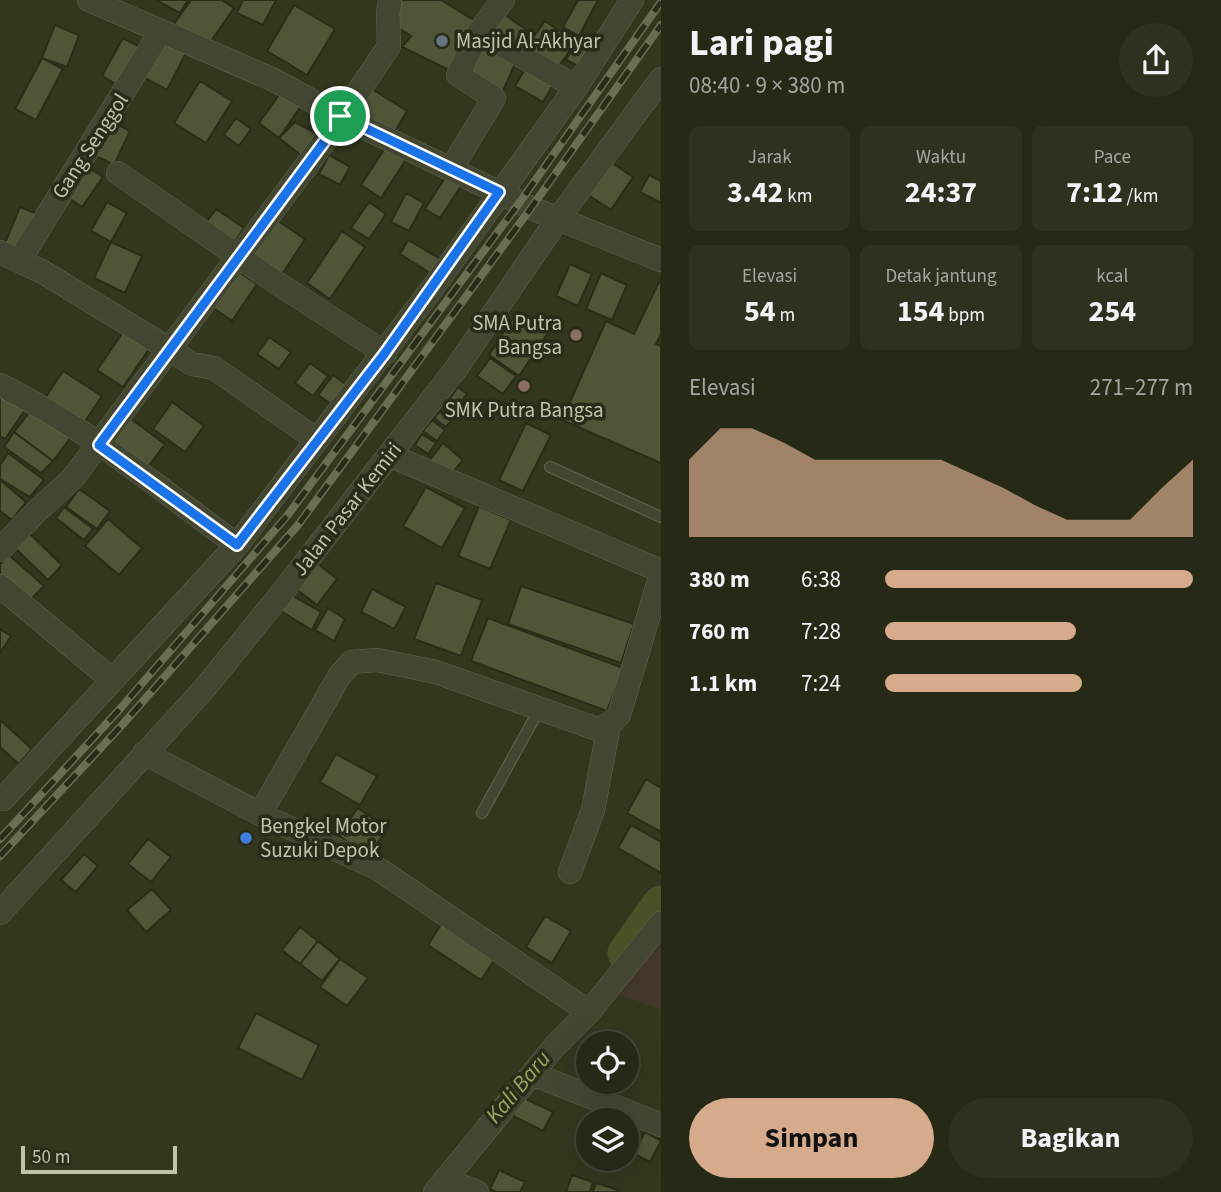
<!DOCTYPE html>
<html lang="id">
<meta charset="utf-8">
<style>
:root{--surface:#262916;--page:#2e311f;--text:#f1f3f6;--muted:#a4a6a1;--line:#424535;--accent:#d6ab8b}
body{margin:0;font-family:"Source Sans 3",sans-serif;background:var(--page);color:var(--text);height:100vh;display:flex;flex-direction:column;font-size:26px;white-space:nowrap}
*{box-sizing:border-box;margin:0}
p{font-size:23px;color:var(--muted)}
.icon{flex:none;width:38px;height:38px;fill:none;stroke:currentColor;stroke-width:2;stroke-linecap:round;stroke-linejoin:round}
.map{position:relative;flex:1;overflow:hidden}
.sheet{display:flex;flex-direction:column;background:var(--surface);width:560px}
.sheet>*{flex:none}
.buttons{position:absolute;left:576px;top:1031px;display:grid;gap:14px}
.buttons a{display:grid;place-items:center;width:63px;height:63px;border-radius:50%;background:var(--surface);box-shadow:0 7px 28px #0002,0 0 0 2px var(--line);font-size:35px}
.scale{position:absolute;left:21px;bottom:18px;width:156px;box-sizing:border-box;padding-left:7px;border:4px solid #bfc5ab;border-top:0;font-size:19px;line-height:24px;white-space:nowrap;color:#bfc5ab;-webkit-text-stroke:5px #282c18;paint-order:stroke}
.pin{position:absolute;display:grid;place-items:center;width:60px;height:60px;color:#fff;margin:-30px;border:4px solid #fff;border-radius:50%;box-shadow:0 2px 7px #0007}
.round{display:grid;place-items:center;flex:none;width:74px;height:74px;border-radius:37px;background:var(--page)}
.overview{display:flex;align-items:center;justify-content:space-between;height:119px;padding:0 28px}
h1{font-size:38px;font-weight:700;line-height:52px}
.metrics{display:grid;grid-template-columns:repeat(3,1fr);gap:10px;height:119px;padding:7px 28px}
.metrics div{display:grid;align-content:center;border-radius:10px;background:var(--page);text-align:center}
.metrics b{font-size:30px;font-weight:700}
.metrics small{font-size:19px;font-weight:400}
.metrics p{font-size:19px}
.chart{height:196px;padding:14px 28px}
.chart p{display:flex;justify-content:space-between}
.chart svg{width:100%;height:126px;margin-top:7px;fill:var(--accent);opacity:.7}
.action{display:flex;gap:14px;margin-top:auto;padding:14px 28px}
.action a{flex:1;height:80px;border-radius:42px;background:var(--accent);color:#111;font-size:28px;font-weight:700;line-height:80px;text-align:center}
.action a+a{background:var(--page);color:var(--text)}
ul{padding:0 28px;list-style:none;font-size:23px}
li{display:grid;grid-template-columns:112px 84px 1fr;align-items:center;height:52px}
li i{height:18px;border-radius:9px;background:var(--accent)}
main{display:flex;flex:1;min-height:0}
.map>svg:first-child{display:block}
.green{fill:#413628}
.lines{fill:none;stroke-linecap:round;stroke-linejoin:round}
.river{stroke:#495227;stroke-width:37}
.building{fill:#505537;stroke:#2a2e19;stroke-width:2}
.lane-casing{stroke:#61664f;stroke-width:12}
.street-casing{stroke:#61664f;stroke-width:24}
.lane{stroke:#434732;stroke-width:10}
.street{stroke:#434732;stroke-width:23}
.rail-casing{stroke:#696f53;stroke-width:8}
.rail{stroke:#282c18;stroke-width:5;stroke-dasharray:16;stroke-linecap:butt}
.route-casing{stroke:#fff;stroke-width:14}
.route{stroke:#1a73e8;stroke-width:9}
.worship-dot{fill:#6b7280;stroke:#282c18;stroke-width:2.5}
.education-dot{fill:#8d6e63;stroke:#282c18;stroke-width:2.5}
.shop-dot{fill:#3f7fe0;stroke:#282c18;stroke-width:2.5}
.labels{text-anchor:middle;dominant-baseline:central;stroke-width:7;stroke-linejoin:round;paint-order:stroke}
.poi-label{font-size:21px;fill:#bfc5ab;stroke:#282c18;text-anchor:start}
.street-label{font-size:21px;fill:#bfc5ab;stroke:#282c18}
.water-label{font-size:23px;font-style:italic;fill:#9aa662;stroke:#282c18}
</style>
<main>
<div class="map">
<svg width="661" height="1192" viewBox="0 0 661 1192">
<rect width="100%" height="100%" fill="#32371e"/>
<path class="green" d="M661 942V1010L617 994Z"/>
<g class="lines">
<path class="river" d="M626 953 661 904"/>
</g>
<path class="building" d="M156 0H188L180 13Z
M191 0H222L234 8 207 47 174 24Z
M243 0H276L263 25 237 13Z
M398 0H441L485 27 461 76 402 47 411 36 394 25Z
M578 0H598L579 36 563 27Z
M294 5 335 29 307 75 267 51Z
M498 10 531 33 518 51 485 27Z
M545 21 576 42 556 70 525 49Z
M55 25 79 35 67 67 42 58Z
M579 36 593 43 580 67 566 60Z
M164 37 188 49 167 90 143 77Z
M123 38 146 50 124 89 102 76Z
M477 39 518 57 502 93 461 76Z
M42 58 63 69 36 120 15 109Z
M527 66 555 82 543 102 515 86Z
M200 81 232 101 206 143 174 123Z
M369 87 407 111 394 133 354 110Z
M281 92 301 106 279 138 259 123Z
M236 118 251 129 239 146 224 135Z
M110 120 130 131 114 165 92 154Z
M295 122 319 135 303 157 279 138Z
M387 145 407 158 381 198 361 185Z
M329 155 350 167 340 185 319 174Z
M609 161 633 177 611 210 587 194Z
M84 164 103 177 82 207 63 194Z
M649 175 661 181V203L640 192Z
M446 176 461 186 440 218 425 209Z
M406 193 424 203 409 231 391 222Z
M107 202 127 213 111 242 91 231Z
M369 202 386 214 369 239 351 228Z
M20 207 37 214 22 250 5 243Z
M216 209 244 228 230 248 202 228Z
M272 217 305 239 281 276 247 253Z
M342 231 365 247 330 299 307 283Z
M408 240 444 261 435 276 400 254Z
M111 242 142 256 125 293 94 278Z
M570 264 592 274 578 306 556 296Z
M237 271 257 284 232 321 212 307Z
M601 273 627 285 612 320 586 309Z
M661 278V334L656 344 661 346V463L562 420 606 321 634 334Z
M517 312 548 333 519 376 489 355Z
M123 332 149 349 123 387 97 370Z
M269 337 291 352 279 369 257 354Z
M490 358 516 376 503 394 477 376Z
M310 363 328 376 313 396 295 383Z
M63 371 102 396 84 423 45 398Z
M333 375 351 388 337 408 318 395Z
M0 387 30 403 5 439 0 436Z
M458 387 467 394 459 405 450 398Z
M449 401 460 409 454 417 443 408Z
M172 402 204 426 185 452 153 429Z
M36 404 74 433 53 461 14 432Z
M440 411 451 421 446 427 434 418Z
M127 416 165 444 145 471 107 443Z
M432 420 445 430 437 441 423 431Z
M526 423 551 435 523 491 499 480Z
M14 432 53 461 41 473 4 447Z
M422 434 436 443 428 454 415 445Z
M443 443 463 460 449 477 429 461Z
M8 453 44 480 30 497 0 479V465Z
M0 480 26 502 12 520 0 511Z
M426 487 465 508 442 548 403 526Z
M79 489 110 511 97 529 66 507Z
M479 506 511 520 490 569 458 556Z
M64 507 93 529 84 540 56 518Z
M108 519 142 548 119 575 85 546Z
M30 534 62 565 48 580 16 549Z
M9 555 44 586 26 604 0 583V564Z
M317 563 337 579 317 605 296 589Z
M436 583 482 600 461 656 414 639Z
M521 586 634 624 621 663 508 624Z
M372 589 406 607 394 629 361 612Z
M291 595 321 612 312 630 279 610Z
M328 608 345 619 334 641 315 630Z
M488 618 623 668 607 711 471 661Z
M0 629 11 636 0 653Z
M0 720 32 749 19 764 0 747Z
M336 754 377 776 360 805 320 782Z
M646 779 661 788V832L627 813Z
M358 808 388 829 367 856 338 835Z
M631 825 661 842V873L618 848Z
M148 839 171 857 151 882 128 864Z
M84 854 98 866 76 892 61 880Z
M152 889 171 910 146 932 127 910Z
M545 916 571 931 552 963 526 947Z
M445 918 499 953 481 980 428 945Z
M300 927 318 941 300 964 282 950Z
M318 941 340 959 322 981 300 964Z
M340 959 368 978 347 1006 320 987Z
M256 1013 319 1045 302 1080 238 1048Z
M522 1097 553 1112 543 1131 513 1116Z
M645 1132 661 1141 650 1162 634 1153Z
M499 1170 525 1182 520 1192H496L490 1189Z
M572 1175 593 1182 590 1192H566Z
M596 1183 618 1190 617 1192H593Z"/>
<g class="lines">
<g class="lane-casing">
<path id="lane" d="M550 467 661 517
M482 813 540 708"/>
</g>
<g class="street-casing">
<path id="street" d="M89 0 272 79 340 116 531 208 661 260
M479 32 576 87
M451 169 494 98 458 75 479 32 503 0
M118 173 274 281 385 353
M0 252 43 272 169 349 192 364 214 368 317 440
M19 261 161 31
M0 385C85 427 160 489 237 545
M389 455 661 571
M0 550 36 512 73 478 330 134 389 46 388 13 390 0
M0 586 112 680
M144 753 260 814 380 870 589 1012
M3 799 237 545 434 286 577 86 632 0
M260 814 340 675 352 662 377 660 436 672 597 729 609 725 619 715 661 574
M570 872 593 810 609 725
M0 913 204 689 281 594 455 370 558 219 661 79
M533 1074 661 1125
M445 1180 477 1192
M435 1192 555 1046 589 1012 661 923"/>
</g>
<use href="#lane" class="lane"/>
<use href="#street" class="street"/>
<g class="rail-casing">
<path id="rail" d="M0 839 119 710 287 516 520 202 661 2
M0 856 123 724 298 525 531 208 661 25"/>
</g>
<use href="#rail" class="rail"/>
</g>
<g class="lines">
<g class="route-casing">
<path id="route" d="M340 116 499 192 385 353 237 545 99 445 330 134Z"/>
</g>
<use href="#route" class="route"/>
</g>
<circle class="worship-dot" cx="442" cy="41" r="7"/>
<g class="education-dot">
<circle cx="576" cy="335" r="7"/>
<circle cx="524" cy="386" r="7"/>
</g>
<circle class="shop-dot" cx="246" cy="838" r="7"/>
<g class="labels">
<g class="poi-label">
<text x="456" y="41">Masjid Al-Akhyar</text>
<text x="562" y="323" text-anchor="end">SMA Putra<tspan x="562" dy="24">Bangsa</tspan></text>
<text x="524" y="410" text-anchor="middle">SMK Putra Bangsa</text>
<text x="260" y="826">Bengkel Motor<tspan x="260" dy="24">Suzuki Depok</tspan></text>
</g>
<g class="street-label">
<text transform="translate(90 146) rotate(-57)">Gang Senggol</text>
<text transform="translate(347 509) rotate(-52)">Jalan Pasar Kemiri</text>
</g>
<g class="water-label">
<text transform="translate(518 1087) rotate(-50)">Kali Baru</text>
</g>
</g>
</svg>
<div class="buttons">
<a><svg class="icon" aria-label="locate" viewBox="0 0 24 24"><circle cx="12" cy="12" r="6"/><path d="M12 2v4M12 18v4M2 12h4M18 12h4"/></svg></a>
<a><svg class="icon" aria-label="layers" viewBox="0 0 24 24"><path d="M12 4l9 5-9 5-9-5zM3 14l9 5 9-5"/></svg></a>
</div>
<div class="scale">50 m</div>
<div class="pin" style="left:340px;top:116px;background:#1e9e55"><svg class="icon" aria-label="arrive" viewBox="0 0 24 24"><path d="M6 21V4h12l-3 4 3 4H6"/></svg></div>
</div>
<section class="sheet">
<div class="overview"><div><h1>Lari pagi</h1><p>08:40 · 9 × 380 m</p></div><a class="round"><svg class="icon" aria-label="share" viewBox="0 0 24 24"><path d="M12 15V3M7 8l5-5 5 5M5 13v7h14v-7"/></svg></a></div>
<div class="metrics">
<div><p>Jarak</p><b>3.42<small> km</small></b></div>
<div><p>Waktu</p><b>24:37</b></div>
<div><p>Pace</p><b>7:12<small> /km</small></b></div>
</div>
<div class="metrics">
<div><p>Elevasi</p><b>54<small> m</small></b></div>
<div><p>Detak jantung</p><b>154<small> bpm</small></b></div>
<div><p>kcal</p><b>254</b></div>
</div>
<div class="chart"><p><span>Elevasi</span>271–277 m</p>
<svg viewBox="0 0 160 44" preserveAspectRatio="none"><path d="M0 44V17L10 6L20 6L30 11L40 17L50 17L60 17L70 17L80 17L90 22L100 27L110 33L120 38L130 38L140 38L150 27L160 17V44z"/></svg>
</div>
<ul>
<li><b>380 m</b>6:38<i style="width:100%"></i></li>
<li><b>760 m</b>7:28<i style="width:62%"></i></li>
<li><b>1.1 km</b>7:24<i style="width:64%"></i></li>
</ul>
<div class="action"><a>Simpan</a><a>Bagikan</a></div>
</section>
</main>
